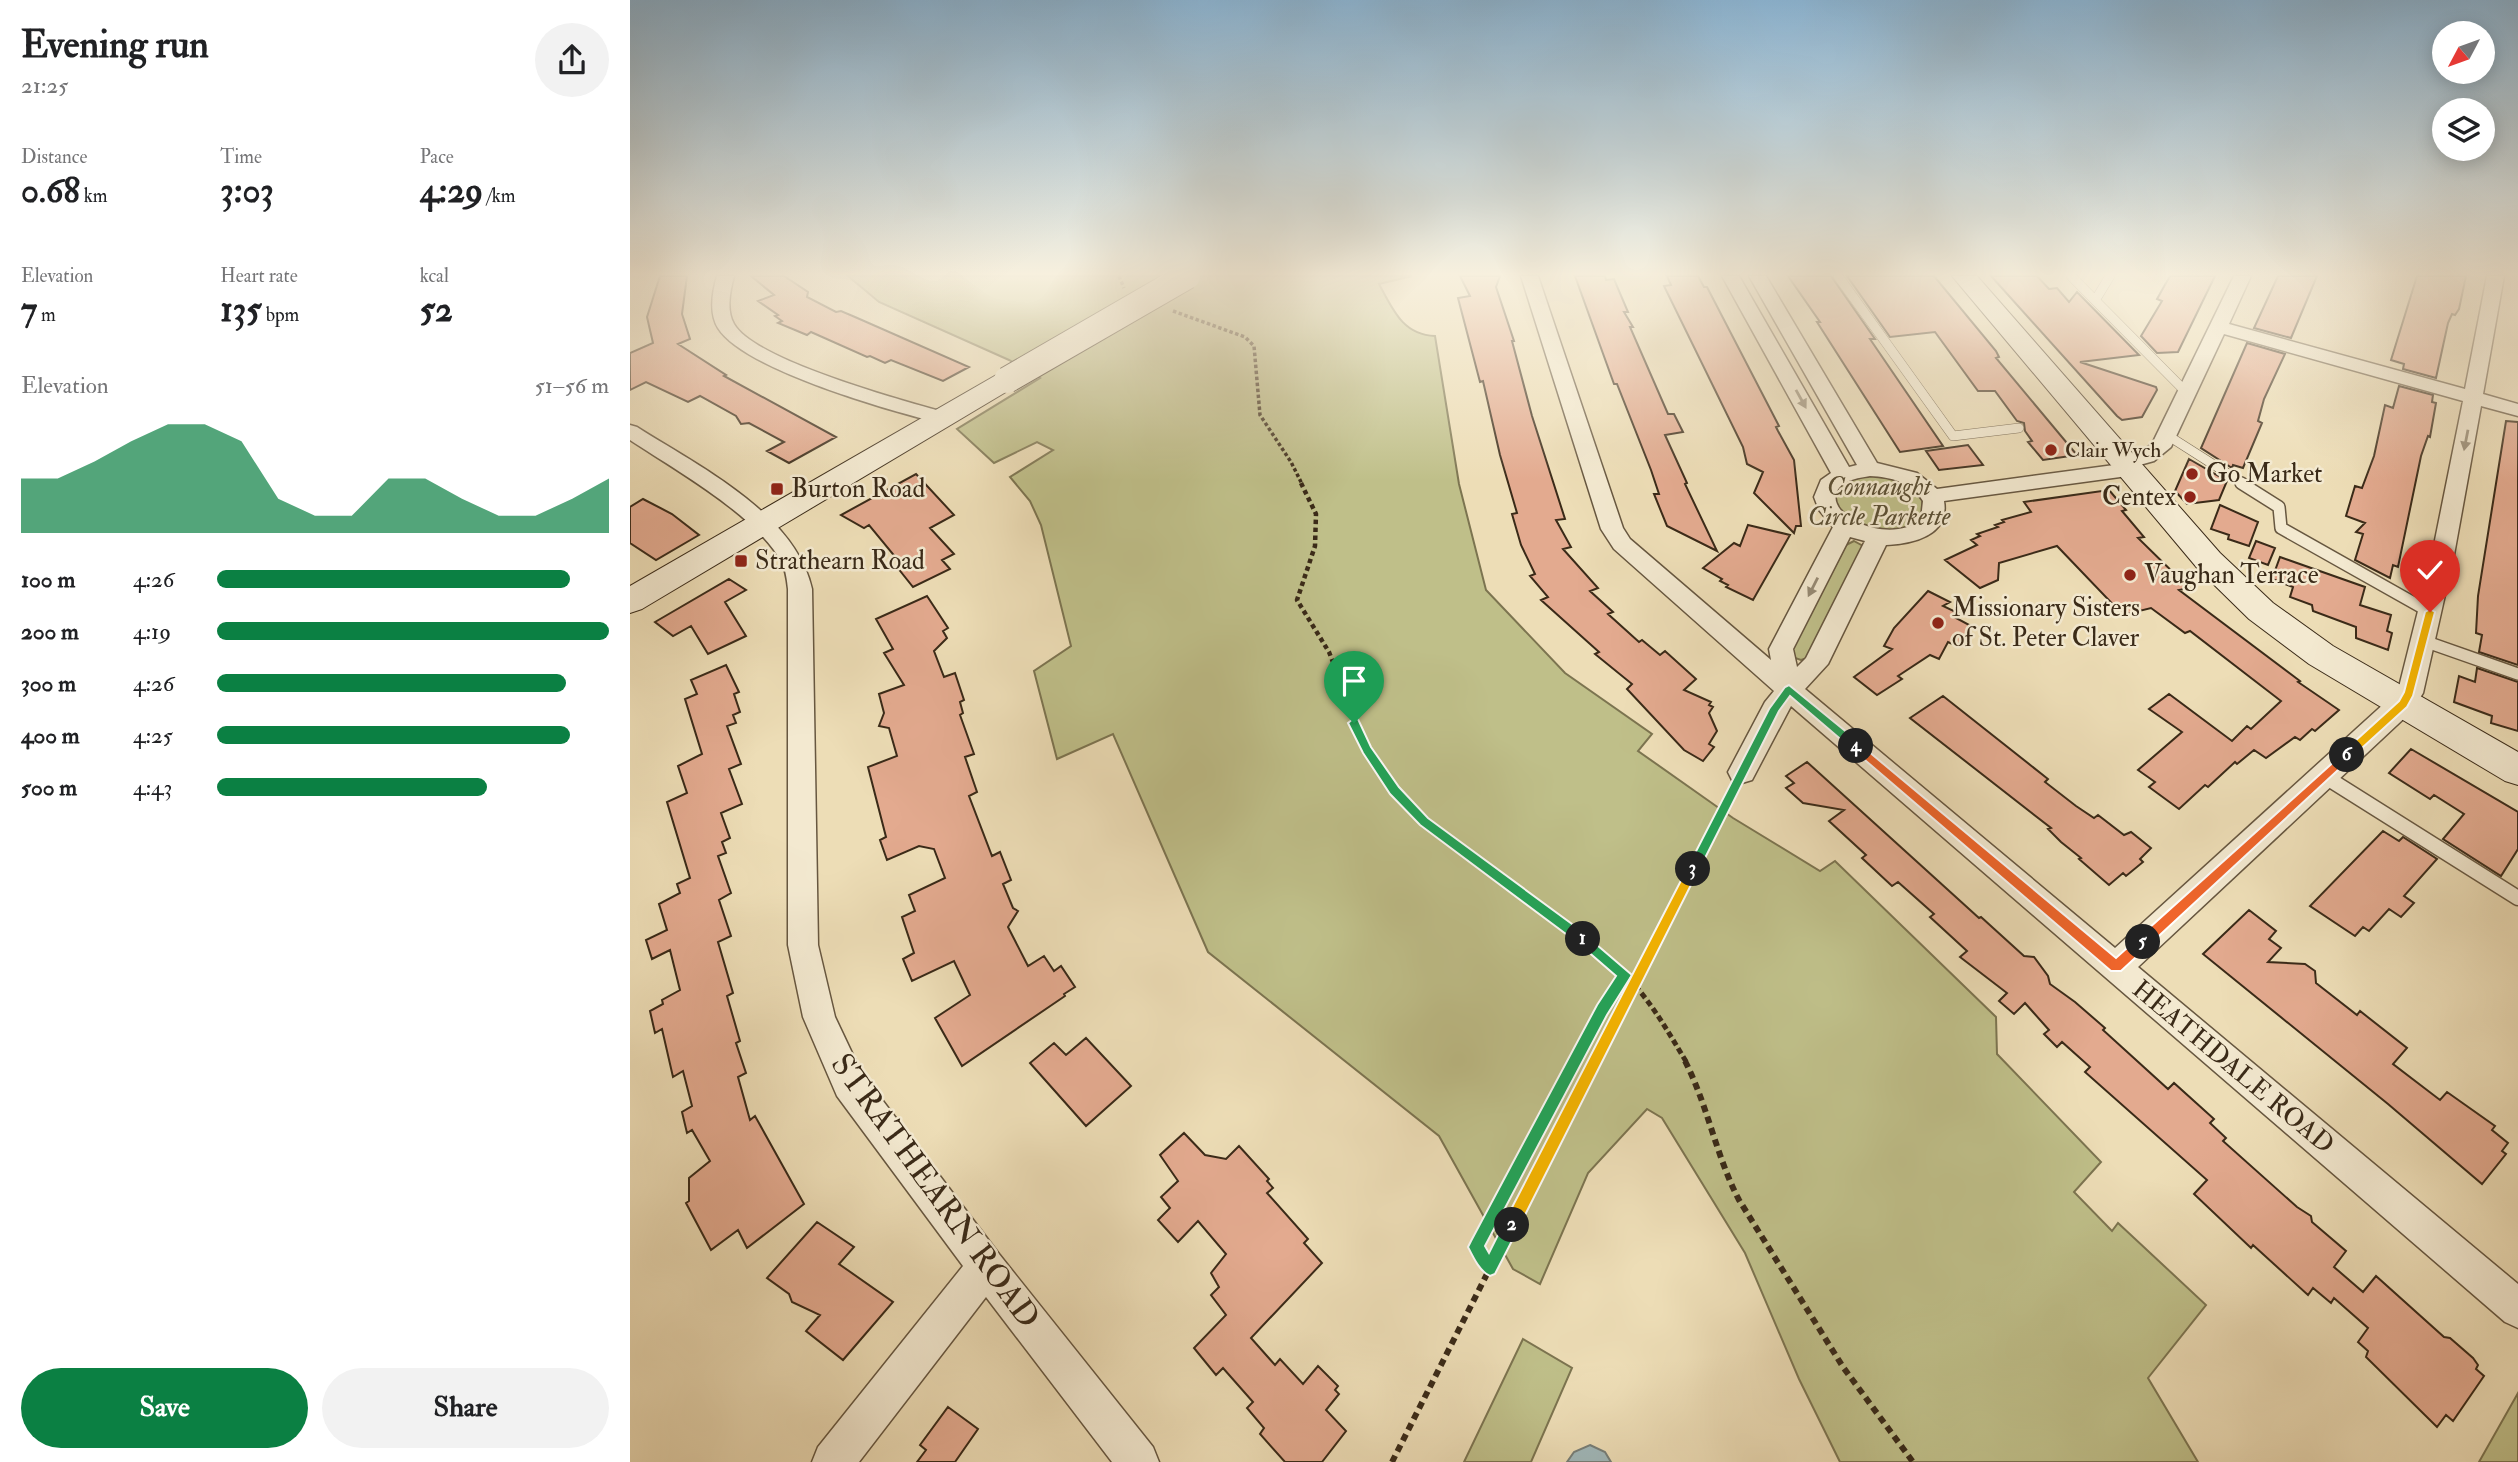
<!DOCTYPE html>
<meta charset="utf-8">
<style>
:root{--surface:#fff;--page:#f2f2f2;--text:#202124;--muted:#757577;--accent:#0b8043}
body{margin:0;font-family:"IM FELL Double Pica",serif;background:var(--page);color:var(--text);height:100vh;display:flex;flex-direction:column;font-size:26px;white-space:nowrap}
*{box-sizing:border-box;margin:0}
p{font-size:23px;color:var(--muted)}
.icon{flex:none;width:38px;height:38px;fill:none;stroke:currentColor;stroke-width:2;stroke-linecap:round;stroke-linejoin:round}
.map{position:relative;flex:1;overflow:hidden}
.sheet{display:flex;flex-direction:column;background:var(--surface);width:630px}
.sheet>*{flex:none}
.needle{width:46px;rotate:229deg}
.buttons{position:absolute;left:1802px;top:21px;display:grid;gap:14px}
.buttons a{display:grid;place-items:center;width:63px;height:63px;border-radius:50%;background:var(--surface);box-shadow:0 4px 18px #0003;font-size:35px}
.pin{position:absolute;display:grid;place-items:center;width:60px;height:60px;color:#fff;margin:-72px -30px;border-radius:50% 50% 50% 0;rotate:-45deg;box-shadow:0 0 7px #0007}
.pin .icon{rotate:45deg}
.km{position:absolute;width:35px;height:35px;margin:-18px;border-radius:50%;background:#222;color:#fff;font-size:19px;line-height:35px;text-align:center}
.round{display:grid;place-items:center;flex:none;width:74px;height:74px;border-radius:37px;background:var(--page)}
.overview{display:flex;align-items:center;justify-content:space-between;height:119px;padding:0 21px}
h1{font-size:38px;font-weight:700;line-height:52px}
.figures{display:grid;grid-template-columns:repeat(3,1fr);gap:10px;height:119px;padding:7px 21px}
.figures div{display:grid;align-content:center}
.figures b{font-size:35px;font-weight:700}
.figures small{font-size:19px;font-weight:400}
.figures p{font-size:19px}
.chart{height:196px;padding:14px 21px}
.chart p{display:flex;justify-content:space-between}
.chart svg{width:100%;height:126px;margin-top:7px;fill:var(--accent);opacity:.7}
.action{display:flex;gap:14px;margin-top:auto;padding:14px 21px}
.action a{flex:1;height:80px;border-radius:42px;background:var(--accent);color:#fff;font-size:28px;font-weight:700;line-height:80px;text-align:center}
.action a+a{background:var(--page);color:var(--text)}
ul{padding:0 21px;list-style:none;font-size:23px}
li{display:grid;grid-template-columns:112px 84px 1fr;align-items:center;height:52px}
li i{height:18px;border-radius:9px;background:var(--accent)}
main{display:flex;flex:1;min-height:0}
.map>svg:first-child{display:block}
.green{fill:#bfbf89;stroke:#7c7450;stroke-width:2}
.water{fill:#a0b8ba;stroke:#777f79;stroke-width:2}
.building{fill:#e3aa8f;stroke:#3a2a18;stroke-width:2}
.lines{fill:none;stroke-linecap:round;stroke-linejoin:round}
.lane-far2-casing{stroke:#675740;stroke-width:10}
.lane-far1-casing{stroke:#675740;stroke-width:14}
.lane-casing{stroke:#675740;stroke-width:17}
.street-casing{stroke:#675740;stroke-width:3}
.secondary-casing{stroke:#3a2a18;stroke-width:2}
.path-far3{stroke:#3a2a18;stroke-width:3.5;stroke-dasharray:3.5 2.5;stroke-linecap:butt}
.path-far2{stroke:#3a2a18;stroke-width:4.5;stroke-dasharray:4.5 3.5;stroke-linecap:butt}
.path-far1{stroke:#3a2a18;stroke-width:5;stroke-dasharray:6 3.5;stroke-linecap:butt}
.path{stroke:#3a2a18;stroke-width:6;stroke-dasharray:7 5;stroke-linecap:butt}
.lane-far2{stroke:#f3e9d0;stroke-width:9}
.lane-far1{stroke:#f3e9d0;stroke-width:11}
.lane{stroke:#f3e9d0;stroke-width:14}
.street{fill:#f3e9d0;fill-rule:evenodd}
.secondary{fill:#f3e9d0;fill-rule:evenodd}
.secondary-bridge-casing{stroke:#3a2a18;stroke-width:28;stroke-linecap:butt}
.path-bridge-far1{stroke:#3a2a18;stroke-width:5;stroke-dasharray:6 3.5;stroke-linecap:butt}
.path-bridge{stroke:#3a2a18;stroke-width:6;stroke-dasharray:7 5;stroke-linecap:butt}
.secondary-bridge{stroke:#f3e9d0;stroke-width:26}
.oneway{fill:#968a74}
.split-1{fill:#22a559;stroke:#fff;stroke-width:2}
.split-2{fill:#22a559;stroke:#fff;stroke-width:2}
.split-3{fill:#f5b400;stroke:#fff;stroke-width:2}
.split-4{fill:#22a559;stroke:#fff;stroke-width:2}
.split-5{fill:#f0652b;stroke:#fff;stroke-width:2}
.split-6{fill:#f0652b;stroke:#fff;stroke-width:2}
.split-7{fill:#f5b400;stroke:#fff;stroke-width:2}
.poi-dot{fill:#8f2418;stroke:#f3e9d0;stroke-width:2.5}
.labels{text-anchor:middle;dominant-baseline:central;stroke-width:5;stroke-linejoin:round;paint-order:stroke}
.far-poi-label{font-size:21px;fill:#3a2a18;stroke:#f3e9d0;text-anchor:start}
.poi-label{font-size:26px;fill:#3a2a18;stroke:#f3e9d0;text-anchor:start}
.park-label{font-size:26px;font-style:italic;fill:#5b4f34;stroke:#f3e9d0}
.street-label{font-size:26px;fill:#3a2a18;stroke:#f3e9d0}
.near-street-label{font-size:32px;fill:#3a2a18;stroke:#f3e9d0}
</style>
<main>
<section class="sheet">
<div class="overview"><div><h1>Evening run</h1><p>21:25</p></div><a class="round"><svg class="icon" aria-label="share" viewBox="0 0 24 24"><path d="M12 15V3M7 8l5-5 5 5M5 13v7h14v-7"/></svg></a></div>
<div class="figures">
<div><p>Distance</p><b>0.68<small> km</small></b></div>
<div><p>Time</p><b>3:03</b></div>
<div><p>Pace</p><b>4:29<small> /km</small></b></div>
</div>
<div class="figures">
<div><p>Elevation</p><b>7<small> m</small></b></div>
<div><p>Heart rate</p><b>135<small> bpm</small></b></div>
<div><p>kcal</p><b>52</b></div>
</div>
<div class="chart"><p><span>Elevation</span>51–56 m</p>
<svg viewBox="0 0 160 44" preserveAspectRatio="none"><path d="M0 44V25L10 25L20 19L30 12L40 6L50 6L60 12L70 32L80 38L90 38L100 25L110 25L120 32L130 38L140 38L150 32L160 25V44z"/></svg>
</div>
<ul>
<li><b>100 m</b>4:26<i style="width:90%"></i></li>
<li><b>200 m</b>4:19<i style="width:100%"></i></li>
<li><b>300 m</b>4:26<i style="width:89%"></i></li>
<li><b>400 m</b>4:25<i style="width:90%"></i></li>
<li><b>500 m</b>4:43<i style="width:69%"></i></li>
</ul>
<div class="action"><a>Save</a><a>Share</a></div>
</section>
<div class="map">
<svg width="1888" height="1462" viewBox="0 0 1888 1462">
<rect width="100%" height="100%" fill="#edddb6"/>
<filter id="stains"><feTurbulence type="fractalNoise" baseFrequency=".00286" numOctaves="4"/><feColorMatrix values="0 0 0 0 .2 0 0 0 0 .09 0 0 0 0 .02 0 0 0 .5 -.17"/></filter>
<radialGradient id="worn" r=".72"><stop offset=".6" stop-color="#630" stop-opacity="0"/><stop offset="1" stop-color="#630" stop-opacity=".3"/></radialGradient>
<path class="green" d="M218 276H782L749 284C763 310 773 335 805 336L829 484 856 590 935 673 1022 734 1008 751 1103 818 1190 871 1205 861 1366 1017 1367 1054 1471 1162 1444 1192 1482 1231 1488 1223 1576 1305 1518 1378 1568 1462H1210L1169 1379 1115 1253 1032 1118 1017 1109 958 1173 910 1284 883 1269 809 1136 578 952 483 734 427 759 404 671 441 646 411 525 400 501 380 477 423 450 407 442 364 463 327 429 410 378 379 360 249 302Z
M1256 475 1283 488 1292 497 1293 514 1283 525 1270 530 1249 531 1218 520 1203 501 1206 488 1221 477Z
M1224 541 1233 546 1177 658 1171 660 1165 658 1162 650 1216 545Z
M893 1339 942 1368 901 1462H834Z
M1888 1393V1462H1849Z"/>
<path class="water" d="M960 1445 975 1452 981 1462H937L944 1452Z"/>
<path class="building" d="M30 276H57L52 314 60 339 48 344 96 375 94 376 206 437 159 463 137 451 154 442 119 423 111 424 106 416 70 396 58 402 16 382 0 390V353L23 343 17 317Z
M121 276H154L178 292 177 297 206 312 211 311 225 317 339 367 313 381 261 360 255 363 240 356 237 357 181 332 177 335 148 323 152 321 145 316 148 315 128 301 144 295Z
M830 276H870L866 287 884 341H882L902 416 935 519 926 520 941 547 933 549 968 588 960 591 983 612 978 614 1009 642 1012 640 1030 655 1035 651 1066 679 1054 690 1081 702 1079 705 1083 707 1079 713 1087 731 1079 744 1084 747 1073 761 1054 750 997 689 1002 684 965 654 969 652 911 600 918 597 900 576 905 574 891 545 882 514 887 513 870 455 853 381 850 382 828 298 840 296Z
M945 276H975L976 280 984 279 998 312H994L1003 327H1000L1038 414H1044L1053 432 1035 435 1057 483 1055 484 1087 551 1037 526 1024 494H1029L1021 470 987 384H984Z
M1037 276H1068L1074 287H1077L1149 426 1146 427 1148 431 1164 460 1171 526H1166L1164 533 1124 493 1133 472 1117 464 1113 447 1034 286 1041 285Z
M1158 276H1201L1245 339H1240L1313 446 1270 452 1187 322H1190Z
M1217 276H1304L1366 351 1369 357 1366 358 1447 455 1413 460 1398 442 1402 441 1395 431 1394 423 1387 421 1365 391H1348L1305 332 1260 337Z
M1361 276H1407L1419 289 1427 288 1439 302 1447 292 1509 355 1450 362 1526 387 1527 390 1512 417 1492 420 1487 416Z
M1540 276H1585L1548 352 1527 353 1511 336 1532 301 1527 299Z
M1648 276H1687L1661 338 1624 328Z
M1787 276H1836L1829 309 1825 315 1822 314 1818 323 1806 378 1773 369 1774 364 1761 360Z
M1617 343 1655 354 1634 399 1628 421 1632 423 1613 468 1603 465 1602 468 1571 448Z
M1769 386 1803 395 1802 402 1806 403 1800 437 1798 436 1791 456 1768 567 1763 565 1760 578 1725 560 1733 534 1726 532 1735 523 1716 516 1725 486 1732 488 1744 456 1755 405 1763 408Z
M1876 421 1888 422V665L1849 652 1852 635 1846 633 1848 596Z
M1338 445 1353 465 1309 470 1296 451Z
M1559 459 1597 481 1589 500 1557 504 1545 491Z
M286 474 324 515 300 528 324 554 312 560 320 569 283 587 267 567 272 565 239 525 234 528 211 515Z
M1479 490 1496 510 1492 511 1514 537 1508 538 1559 588 1549 590 1670 681 1668 682 1709 710 1685 731 1682 729 1670 740 1665 737 1636 758 1624 750 1607 764 1605 762 1578 787 1575 785 1549 809 1519 787 1525 782 1508 770 1552 732 1519 709 1539 694 1602 741 1617 726 1621 729 1651 701 1560 631 1555 633 1521 608 1493 615 1427 546 1369 563 1368 580 1350 588 1315 560 1347 545 1341 540 1350 536 1347 534 1368 527 1365 525 1374 522 1372 520 1401 512 1394 502Z
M13 499 42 514 69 535 26 560 0 543V507Z
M1590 505 1628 522 1619 546 1598 539 1599 535 1581 529Z
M1118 525 1160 535 1123 600 1096 587 1098 585 1090 581 1092 579 1073 568 1104 543 1110 546Z
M1626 541 1645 548 1638 565 1619 558Z
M1650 557 1735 587 1730 605 1761 615 1757 631 1762 633 1758 650 1726 638V627L1683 611 1682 605 1660 597 1663 587 1642 579Z
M99 579 116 590 95 602 116 636 78 654 61 626 43 636 25 622Z
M1298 591 1320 602 1313 606 1330 614 1326 618 1343 627 1327 646 1318 642 1309 659 1300 655 1268 676 1272 679 1247 695 1224 677 1262 649 1254 646 1264 628Z
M297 596 318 628 313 631 317 638 304 651 314 677 325 673 334 700 330 702 333 713 330 715 344 754 335 757 347 792 339 796 362 856 370 852 381 880 373 884 383 908 388 911 378 927 398 966 414 956 424 971 431 966 445 987 434 994 435 996 332 1066 305 1018 340 995 324 961 282 981 273 959 284 953 272 917 285 911 279 895 315 878 304 849 289 846 257 860 250 840 256 837 238 767 267 756 259 728 249 726 254 713 249 694 274 685 254 653 263 649 246 619Z
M96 665 109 692 104 694 110 712 103 715 106 723 97 726 111 764 99 769 112 804 91 813 100 838 92 842 96 853 88 856 101 893 89 900 101 936 88 942 103 993 97 996 110 1041 106 1043 116 1073 108 1077 120 1120 125 1116 174 1204 117 1248 108 1230 81 1250 56 1203 59 1201V1178L80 1161 62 1130 57 1133 52 1112 62 1106 53 1071 43 1077 32 1029 25 1033 20 1011 33 1004 32 1000 50 990 40 950 22 959 16 940 37 930 29 904 50 893 47 884 60 878 37 802 57 793 48 766 72 754 55 699 67 694 61 680Z
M1847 668 1888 682V731L1861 723 1862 716 1824 702 1829 676 1845 682Z
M1313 696 1418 779 1415 782 1446 806 1464 818 1468 815 1494 835 1501 832 1521 848 1510 859 1513 862 1496 876 1493 873 1479 885 1449 859 1451 858 1431 842 1418 829 1421 828 1280 718Z
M1781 749 1888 812V849L1871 876 1813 839 1834 814 1804 795 1800 799 1759 773Z
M1177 762 1349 918 1351 917 1394 956 1404 957 1418 976 1420 984 1445 1002 1475 1028 1473 1030 1538 1089 1544 1083 1584 1119 1580 1123 1596 1138 1593 1141 1667 1207 1681 1216 1682 1222 1716 1251 1704 1267 1733 1292 1746 1276 1814 1337 1820 1338 1843 1358 1848 1365 1846 1369 1854 1376 1823 1421 1816 1415 1807 1427 1736 1357 1738 1351 1728 1342 1738 1328 1704 1298 1701 1303 1683 1288 1678 1295 1623 1245 1621 1248 1564 1194 1577 1180 1455 1072 1460 1067 1432 1042 1427 1047 1414 1034 1419 1030 1395 1003 1384 1014 1369 1001 1377 993 1330 957 1337 951 1300 917 1304 914 1268 882 1262 886 1232 858 1236 855 1199 821 1214 810 1173 803 1156 788 1164 783 1156 776Z
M1753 831 1769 841 1773 837 1807 859 1774 896 1784 903 1771 917 1759 909 1739 931 1733 927 1725 936 1680 906Z
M1619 910 1646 931 1639 939 1651 948 1638 962 1675 964 1685 971 1686 983 1727 1015 1730 1011 1777 1048 1763 1064 1810 1100 1817 1092 1865 1126 1862 1130 1878 1143 1872 1151 1876 1154 1852 1184 1758 1104 1573 954Z
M456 1038 501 1086 456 1126 400 1063 424 1043 436 1055Z
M554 1133 575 1155 596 1159 609 1146 639 1179 637 1181 643 1188 637 1193 678 1239 674 1243 692 1263 621 1338 645 1365 650 1359 673 1384 688 1366 708 1386 705 1390 709 1394 696 1410 716 1431 692 1462H655L630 1434 634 1428 617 1408 623 1402 593 1368 586 1375 564 1348 596 1315 581 1295 589 1287 581 1273 596 1254 568 1221 548 1242 528 1220 540 1208 531 1197 548 1181 530 1155Z
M187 1222 224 1247 209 1264 263 1302 213 1360 176 1331 190 1315 162 1302 159 1294 137 1278Z
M318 1407 348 1429 325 1462H287L296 1450 290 1445Z"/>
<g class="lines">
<g class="lane-far2-casing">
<path id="lane-far2" d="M1208 276 1323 436 1389 428
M1441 276 1557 393
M1466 299 1480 276
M1537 435 1614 484"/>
</g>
<g class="lane-far1-casing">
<path id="lane-far1" d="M1611 483 1649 507 1651 528 1800 612
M1794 641 1888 674"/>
</g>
<g class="lane-casing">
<path id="lane" d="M1694 776 1888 898"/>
</g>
<g class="street-casing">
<path id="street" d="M87 276H104C100 291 96 310 104 324 125 361 277 402 321 414L324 418 321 422 314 424C264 412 114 370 88 328 79 313 82 293 87 276Z
M891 276H908L993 528 1000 539 1141 660 1139 649 1203 527 1189 510 1184 497 1191 480 1201 473 1092 276H1109L1219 467 1227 465 1119 276H1136L1247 463 1287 473 1307 489 1484 465 1482 462 1485 457 1510 452 1522 444 1604 276H1621L1599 324 1835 389 1857 276H1874L1853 394 1888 404V416L1851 406 1824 555 1793 693 1782 711 1508 967 1888 1284V1328L1875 1322 1161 706 1122 780 1112 783 1102 780 1098 772 1135 702 1144 691 984 549 971 529ZM1594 334 1833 401 1802 555 1768 691 1485 948 1175 689 1198 664 1256 545C1282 544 1320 536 1314 501L1505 475 1508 470 1506 466 1524 461 1541 447ZM1240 476C1261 477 1281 482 1293 501L1291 519C1260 547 1189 514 1209 488 1216 479 1230 478 1240 476ZM1220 537 1235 541 1176 658 1167 667 1163 649Z
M0 425 7 427C68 466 165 513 182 589L188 945 205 1017 231 1072 369 1254 523 1447 529 1462H482L356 1297 229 1462H182L188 1447 333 1266 207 1096 173 1017 158 945V589C157 580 156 571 152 563 128 516 44 469 0 440Z"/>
</g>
<g class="secondary-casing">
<path id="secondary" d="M1322 276H1347L1590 553 1643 603 1703 646 1888 752V785L1875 781 1679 664 1619 619 1568 569Z
M377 372 386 374 390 380 386 386 12 609 0 613V586L368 374Z"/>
</g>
<path class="path-far3" d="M489 276 494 288
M543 311 615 337 624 346 630 415 661 462 672 484"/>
<path class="path-far2" d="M671 483 686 514 685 546 667 600 699 652 734 742"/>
<path class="path-far1" d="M733 740C762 808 830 849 888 889 925 915 964 944 996 976 1022 1002 1038 1032 1057 1063
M944 1063 972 1010 995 975"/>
<path class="path" d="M1055 1061C1078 1106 1086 1156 1109 1200L1213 1367 1283 1462
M762 1462 860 1268 846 1246 945 1061"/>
<use href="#lane-far2" class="lane-far2"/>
<use href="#lane-far1" class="lane-far1"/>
<use href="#lane" class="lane"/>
<use href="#street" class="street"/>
<use href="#secondary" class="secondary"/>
<g class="secondary-bridge-casing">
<path id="secondary-bridge" d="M377 380 557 276"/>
</g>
<path class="path-bridge-far1" d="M964 1063 1112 772"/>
<path class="path-bridge" d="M860 1268 965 1061"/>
<use href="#secondary-bridge" class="secondary-bridge"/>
</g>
<defs><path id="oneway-solid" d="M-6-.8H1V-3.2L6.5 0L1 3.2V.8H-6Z" transform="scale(1.75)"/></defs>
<g class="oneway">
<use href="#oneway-solid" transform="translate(1171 399) rotate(61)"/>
<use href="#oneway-solid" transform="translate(1836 440) rotate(101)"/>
<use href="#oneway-solid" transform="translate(1183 587) rotate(117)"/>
</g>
<linearGradient id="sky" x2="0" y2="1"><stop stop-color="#8bb6d6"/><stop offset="0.57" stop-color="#f7f0de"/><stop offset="1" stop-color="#f7f0de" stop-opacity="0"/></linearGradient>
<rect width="1888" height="481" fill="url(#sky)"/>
<path class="split-1" d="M724 718 728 719 741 747 769 787 798 818 957 935V943H948L790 825 760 794 733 753 718 723Z"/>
<path class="split-2" d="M953 933 1002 975 977 1015 855 1246 859 1253 876 1219 882 1217 887 1219 890 1225 887 1231 865 1274 860 1276C850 1272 843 1257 838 1247L841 1241 967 1005 986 976 948 943V935Z"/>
<path class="split-3" d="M1063 863 1069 869 887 1231 882 1233 876 1231 874 1225 876 1219 1059 865Z"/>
<path class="split-4" d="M1159 685 1230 743V749H1222L1160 696 1149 711 1068 872H1059V865L1139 709 1155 687Z"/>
<path class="split-5" d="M1226 741 1486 958 1508 938H1518V946L1491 971H1481L1222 749V743Z"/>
<path class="split-6" d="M1717 750 1721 752V758L1518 946H1508V938Z"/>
<path class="split-7" d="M1800 609 1805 612 1783 696 1777 707 1721 758H1713V752L1769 701 1774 692 1795 612Z"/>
<g class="poi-dot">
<circle cx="1421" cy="450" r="7"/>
<circle cx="1562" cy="474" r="7"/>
<rect x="140" y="482" width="14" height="14" rx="3.5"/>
<circle cx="1560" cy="497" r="7"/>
<rect x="104" y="554" width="14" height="14" rx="3.5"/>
<circle cx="1500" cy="575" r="7"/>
<circle cx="1308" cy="623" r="7"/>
</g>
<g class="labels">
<g class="far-poi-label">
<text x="1435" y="450">Clair Wych</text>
</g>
<g class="poi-label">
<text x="1576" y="474">Go Market</text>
<text x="161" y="489">Burton Road</text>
<text x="1546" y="497" text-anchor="end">Centex</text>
<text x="125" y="561">Strathearn Road</text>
<text x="1514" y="575">Vaughan Terrace</text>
<text x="1322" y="608">Missionary Sisters<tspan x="1322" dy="30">of St. Peter Claver</tspan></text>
</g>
<g class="park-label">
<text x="1249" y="487">Connaught<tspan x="1249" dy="30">Circle Parkette</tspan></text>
</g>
<g class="street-label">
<text transform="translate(1603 1067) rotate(40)">HEATHDALE ROAD</text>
</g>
<g class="near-street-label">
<text transform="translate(305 1191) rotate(54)">STRATHEARN ROAD</text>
</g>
</g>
<rect width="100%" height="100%" filter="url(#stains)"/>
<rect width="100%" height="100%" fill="url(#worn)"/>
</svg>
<div class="buttons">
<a><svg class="needle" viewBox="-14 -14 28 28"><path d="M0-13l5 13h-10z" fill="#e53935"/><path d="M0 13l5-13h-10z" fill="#757577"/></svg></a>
<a><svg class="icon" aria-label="layers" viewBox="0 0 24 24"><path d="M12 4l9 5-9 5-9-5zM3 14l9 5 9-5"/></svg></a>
</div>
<div class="pin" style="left:724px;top:723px;background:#1e9e55"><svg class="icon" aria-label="arrive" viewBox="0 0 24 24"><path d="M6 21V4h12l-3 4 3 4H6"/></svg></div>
<div class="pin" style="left:1800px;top:612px;background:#d93025"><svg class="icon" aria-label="check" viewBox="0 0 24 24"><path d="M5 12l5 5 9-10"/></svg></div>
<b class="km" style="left:953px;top:939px">1</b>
<b class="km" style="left:882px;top:1225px">2</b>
<b class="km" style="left:1063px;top:869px">3</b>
<b class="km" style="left:1226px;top:746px">4</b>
<b class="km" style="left:1513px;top:942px">5</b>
<b class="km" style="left:1717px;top:755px">6</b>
</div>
</main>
